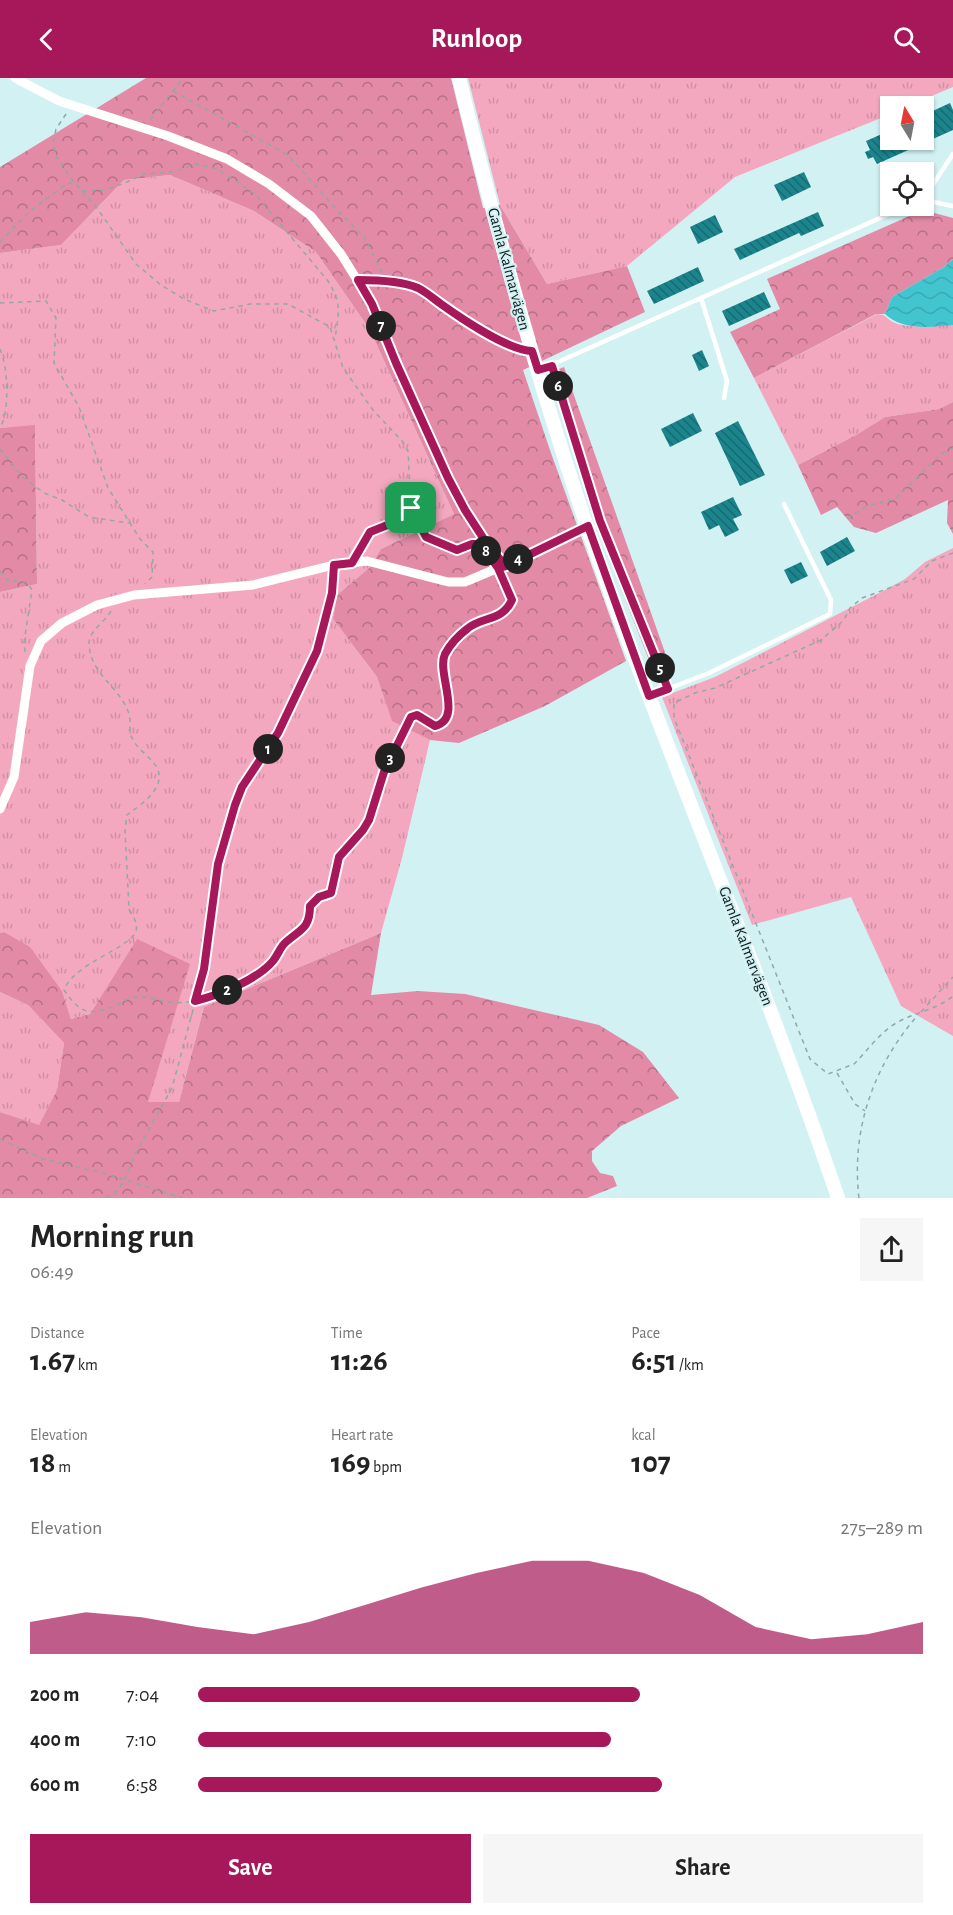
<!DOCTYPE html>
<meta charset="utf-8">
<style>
:root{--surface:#fff;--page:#f6f6f6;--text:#222;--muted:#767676;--accent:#a6185a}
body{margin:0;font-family:"Alegreya Sans",sans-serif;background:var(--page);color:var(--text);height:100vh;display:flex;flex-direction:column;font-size:22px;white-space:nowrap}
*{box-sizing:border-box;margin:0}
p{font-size:20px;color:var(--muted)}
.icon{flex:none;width:33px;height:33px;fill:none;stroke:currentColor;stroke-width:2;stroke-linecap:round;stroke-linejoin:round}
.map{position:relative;height:1120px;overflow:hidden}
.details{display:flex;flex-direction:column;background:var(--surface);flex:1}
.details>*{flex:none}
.needle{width:39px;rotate:350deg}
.fabs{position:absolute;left:880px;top:18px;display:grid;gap:12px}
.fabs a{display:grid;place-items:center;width:54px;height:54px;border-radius:0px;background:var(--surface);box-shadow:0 2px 4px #0004;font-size:30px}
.pin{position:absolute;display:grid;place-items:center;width:51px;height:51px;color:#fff;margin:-26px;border-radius:12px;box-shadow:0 3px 9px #0006}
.km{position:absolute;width:30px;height:30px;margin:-15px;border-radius:50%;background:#222;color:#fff;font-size:16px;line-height:30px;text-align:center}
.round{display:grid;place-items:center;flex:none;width:63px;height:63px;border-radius:0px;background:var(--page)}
.overview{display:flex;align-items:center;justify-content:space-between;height:102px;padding:0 30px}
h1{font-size:33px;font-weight:700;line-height:45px}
.stats{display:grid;grid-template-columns:repeat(3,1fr);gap:9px;height:102px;padding:6px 30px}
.stats div{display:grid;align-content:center}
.stats b{font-size:30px;font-weight:700}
.stats small{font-size:16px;font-weight:400}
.stats p{font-size:16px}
.chart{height:168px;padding:12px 30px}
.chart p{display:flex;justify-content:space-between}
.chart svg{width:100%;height:108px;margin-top:6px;fill:var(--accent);opacity:.7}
.primary-button{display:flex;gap:12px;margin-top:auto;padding:12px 30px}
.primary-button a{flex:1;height:69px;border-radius:0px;background:var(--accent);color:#fff;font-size:24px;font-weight:700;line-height:69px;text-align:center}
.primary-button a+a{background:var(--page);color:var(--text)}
ul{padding:0 30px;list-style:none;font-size:20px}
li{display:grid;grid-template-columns:96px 72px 1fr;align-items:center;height:45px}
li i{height:15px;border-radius:8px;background:var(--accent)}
header{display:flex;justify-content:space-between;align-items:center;height:78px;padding:0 30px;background:var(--accent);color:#fff;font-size:27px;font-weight:700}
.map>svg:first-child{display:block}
.grass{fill:url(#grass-tufts)}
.forest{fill:url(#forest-crowns)}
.water{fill:url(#water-waves)}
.building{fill:url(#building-back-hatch)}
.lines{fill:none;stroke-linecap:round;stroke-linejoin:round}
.path{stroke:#90a8a9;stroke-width:1.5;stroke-dasharray:4.5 4.5;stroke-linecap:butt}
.lane{stroke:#fff;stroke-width:4.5}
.street{stroke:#fff;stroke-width:9}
.secondary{stroke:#fff;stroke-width:14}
.route-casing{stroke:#fff;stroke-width:12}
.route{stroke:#a6185a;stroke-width:8}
.labels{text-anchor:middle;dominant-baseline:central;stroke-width:4.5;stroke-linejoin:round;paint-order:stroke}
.street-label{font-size:16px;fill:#0e191a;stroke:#d2f1f3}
</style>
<header><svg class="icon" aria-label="back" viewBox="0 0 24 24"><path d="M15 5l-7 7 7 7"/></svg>Runloop<svg class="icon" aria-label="search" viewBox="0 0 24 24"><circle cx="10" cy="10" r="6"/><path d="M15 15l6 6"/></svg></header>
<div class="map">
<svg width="953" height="1120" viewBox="0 0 953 1120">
<defs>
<pattern id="grass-tufts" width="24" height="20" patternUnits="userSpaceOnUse" patternTransform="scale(1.5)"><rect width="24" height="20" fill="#f4a8bf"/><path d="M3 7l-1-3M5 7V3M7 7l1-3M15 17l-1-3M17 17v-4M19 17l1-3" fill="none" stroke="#d090a4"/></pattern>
<pattern id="forest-crowns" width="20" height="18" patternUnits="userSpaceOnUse" patternTransform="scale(1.5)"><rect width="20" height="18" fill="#e28aa6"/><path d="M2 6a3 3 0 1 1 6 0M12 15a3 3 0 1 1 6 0" fill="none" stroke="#b67086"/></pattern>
<pattern id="water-waves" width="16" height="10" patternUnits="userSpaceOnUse" patternTransform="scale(1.5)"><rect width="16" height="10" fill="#43c5d0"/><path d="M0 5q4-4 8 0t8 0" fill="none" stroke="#3aa9b2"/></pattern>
<pattern id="building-back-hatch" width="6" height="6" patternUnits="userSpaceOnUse" patternTransform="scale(1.5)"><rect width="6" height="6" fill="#1b848c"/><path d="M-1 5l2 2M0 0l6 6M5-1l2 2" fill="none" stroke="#166b72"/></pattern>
</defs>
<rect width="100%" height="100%" fill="#d2f1f3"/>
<path class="grass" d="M468 0H953V9L908 28H891V36L735 99 627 188 547 206 500 127Z
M170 97 254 133 316 174 370 252 454 436 381 471 369 490 337 517 333 541 377 599 392 642 430 662 402 780 381 855 204 929 179 1024H147L137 862 90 936 71 941 62 913 4 854 0 855V514L37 506 35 348 0 350V175L61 167 124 102Z
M877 236C888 237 885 240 893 244 906 251 938 248 953 247V324L939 331 885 339 856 357 798 387 754 300Z
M953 470V958L901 928 851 819 752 847 662 619 715 599 883 513 905 501 925 484Z
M0 914 28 927 64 965 57 1012 39 1048 0 1034Z"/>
<path class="forest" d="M146 0H451L483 130 500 127 547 206 627 188 645 234 523 292 551 375 626 583 545 628 459 665 430 662 392 643 377 599 333 541 337 517 369 490 381 471 454 436 370 252 316 174 254 133 170 97 124 102 61 167 0 175V89Z
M923 132 953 140V181L944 189 892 219 885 236H876L754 300 730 254 780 231 767 201Z
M564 289 673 597 658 605 594 442 549 295Z
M953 324V456L947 445 948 422 876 455 854 449 837 429 821 437 798 387 856 357 885 339 939 331Z
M35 347 37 506 0 514V350Z
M4 854 30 869 62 913 71 941 90 936 137 861 190 886 148 1024H179L204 929 381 855 371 917 418 913 465 916 599 947 643 974 679 1020 621 1048 592 1073V1083L600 1095 613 1098 617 1108 587 1120H0V1034L39 1047 57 1012 64 965 28 927 0 914V855Z"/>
<path class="water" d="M953 181V247C931 249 902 253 885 236L892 219 944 189Z"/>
<path class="building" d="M950 25 953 32V52L877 86 873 79 868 81 865 74 870 72 866 63 891 52V62H924V37Z
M804 94 811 109 782 123 774 107Z
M818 134 824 148 801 158 799 155 740 182 734 171Z
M715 137 723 154 698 166 690 149Z
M698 189 704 203 654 226 647 213Z
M764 214 771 229 729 248 722 233Z
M702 272 709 288 699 293 692 277Z
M693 335 702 353 670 369 661 351Z
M738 343 765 397 740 408 715 355Z
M733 419 742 437 733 441 739 452 725 459 719 447 709 452 701 434Z
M847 459 855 473 827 488 820 474Z
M801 484 808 498 791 506 784 492Z"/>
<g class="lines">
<path class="path" d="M173 13 288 77 337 132 364 159 387 204
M66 36 56 51 53 66 57 80 74 104 97 130 136 186 161 207 184 221 214 233 250 226H288L330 249 343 290 373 332 402 363 408 373 411 430 426 459 457 472 472 466H477
M150 42 183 0
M82 113 104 112 125 105 144 96 173 94 195 86 217 91 255 116 328 203C343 227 338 235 335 262
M0 164 29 134 65 107 73 104
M368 202 417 210 466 242 519 272
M0 225 46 223 56 240 54 285 79 329 108 410 140 461 153 474 152 499 145 506
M0 271C8 288 10 334 0 350
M553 293 600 443 666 605
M0 371 23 399 44 415 62 422 89 439 129 445
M847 440 867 428 895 421 941 376 953 370
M359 473 370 454 400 442 410 430
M953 475 932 483 914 501 862 520 850 530 844 542 821 562 715 610 695 615 674 625V640L810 981 828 996 854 986C868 972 881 953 898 944 916 934 936 932 953 918
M0 493 7 502 27 504 32 512 24 564 25 575
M111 533C105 544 88 553 89 567 91 596 118 608 128 633 132 641 128 652 132 660 136 669 146 676 153 684 172 706 143 725 127 737L125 753 129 831C133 838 138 845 136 853 131 870 74 885 64 912 81 937 91 938 117 927 123 924 128 920 134 919 148 917 157 923 170 924 200 929 249 905 270 885 276 880 278 872 283 866 297 850 310 854 310 828L319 819 331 815 339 779 369 742 384 694 411 639 417 637 435 648C464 640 436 596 445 576 450 567 459 557 467 551 482 538 502 544 512 522L503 499
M921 934 953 899
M837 995 855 1026 865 1033
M0 1061 43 1081 103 1095 183 1120
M106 1120 117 1113 124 1103 134 1078 172 1010 204 891 218 786 235 727 242 709 278 655 317 573 329 523
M859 1120C851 1052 873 988 918 937"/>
<path class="lane" d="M924 120 953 76
M924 122 953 128
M701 220 727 303 724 320
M540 292 907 128
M331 515 334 487
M652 617 709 595 830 536 831 522 784 426"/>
<path class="street" d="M15 0 59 23 168 58 227 81 269 106 311 138 341 176 372 226 396 285 448 400 465 432 490 469 505 487 588 448
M0 731 14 699 30 588 41 563 62 545 97 527 134 517 253 507 334 487 367 483 448 504H465L505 487"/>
<path class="secondary" d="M459 0C502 177 551 353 614 525 687 724 770 919 838 1120"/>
</g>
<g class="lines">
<g class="route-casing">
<path id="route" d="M411 430 400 442 370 454 352 485 334 487 332 515 317 573 278 655 242 709 235 727 218 786 204 891 195 923C219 917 257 902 273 883 278 877 280 869 286 864 301 851 310 850 310 828L319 819 331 815 339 779 363 752 369 742 384 694 411 639 417 637 435 648C464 641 436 595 445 576 450 567 459 557 467 551 482 538 502 544 512 522L498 490 506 488 588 448 649 618 668 611 600 443 552 288 538 292 532 273C508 272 462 241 441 226 434 221 426 214 418 210 402 203 375 202 358 202L372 226 396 285 448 400 465 432 489 469 506 488 498 490 481 466H472L457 472 426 459 411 430"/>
</g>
<use href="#route" class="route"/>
</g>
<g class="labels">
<g class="street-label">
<text transform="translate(509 191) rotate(75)">Gamla Kalmarvägen</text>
<text transform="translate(746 868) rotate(69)">Gamla Kalmarvägen</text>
</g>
</g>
</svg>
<div class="fabs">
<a><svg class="needle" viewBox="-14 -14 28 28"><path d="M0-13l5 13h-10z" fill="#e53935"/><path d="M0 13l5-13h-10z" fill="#767676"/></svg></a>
<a><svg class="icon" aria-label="locate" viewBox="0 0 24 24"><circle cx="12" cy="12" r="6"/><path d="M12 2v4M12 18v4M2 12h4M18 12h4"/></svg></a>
</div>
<div class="pin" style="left:411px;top:430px;background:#1e9e55"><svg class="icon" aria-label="arrive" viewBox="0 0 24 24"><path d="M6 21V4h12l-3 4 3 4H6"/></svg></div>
<b class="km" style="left:268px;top:671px">1</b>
<b class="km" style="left:227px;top:912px">2</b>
<b class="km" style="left:390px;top:680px">3</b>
<b class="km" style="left:518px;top:481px">4</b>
<b class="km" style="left:660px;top:590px">5</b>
<b class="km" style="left:558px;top:308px">6</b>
<b class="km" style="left:381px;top:248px">7</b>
<b class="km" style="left:486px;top:473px">8</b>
</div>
<section class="details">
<div class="overview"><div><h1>Morning run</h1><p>06:49</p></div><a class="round"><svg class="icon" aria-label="share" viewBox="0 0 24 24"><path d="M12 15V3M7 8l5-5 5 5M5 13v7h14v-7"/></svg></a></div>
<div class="stats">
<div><p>Distance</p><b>1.67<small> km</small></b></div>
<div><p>Time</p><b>11:26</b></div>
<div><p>Pace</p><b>6:51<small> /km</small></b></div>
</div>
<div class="stats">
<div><p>Elevation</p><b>18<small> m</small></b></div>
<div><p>Heart rate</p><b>169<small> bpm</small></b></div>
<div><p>kcal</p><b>107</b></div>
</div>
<div class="chart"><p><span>Elevation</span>275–289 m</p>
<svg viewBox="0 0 160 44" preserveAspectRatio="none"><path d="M0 44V31L10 27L20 29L30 33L40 36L50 31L60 24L70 17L80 11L90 6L100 6L110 11L120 20L130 33L140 38L150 36L160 31V44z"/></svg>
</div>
<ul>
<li><b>200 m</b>7:04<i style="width:61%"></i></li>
<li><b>400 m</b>7:10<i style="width:57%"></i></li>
<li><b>600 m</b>6:58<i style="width:64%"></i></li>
</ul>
<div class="primary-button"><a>Save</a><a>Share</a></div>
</section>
